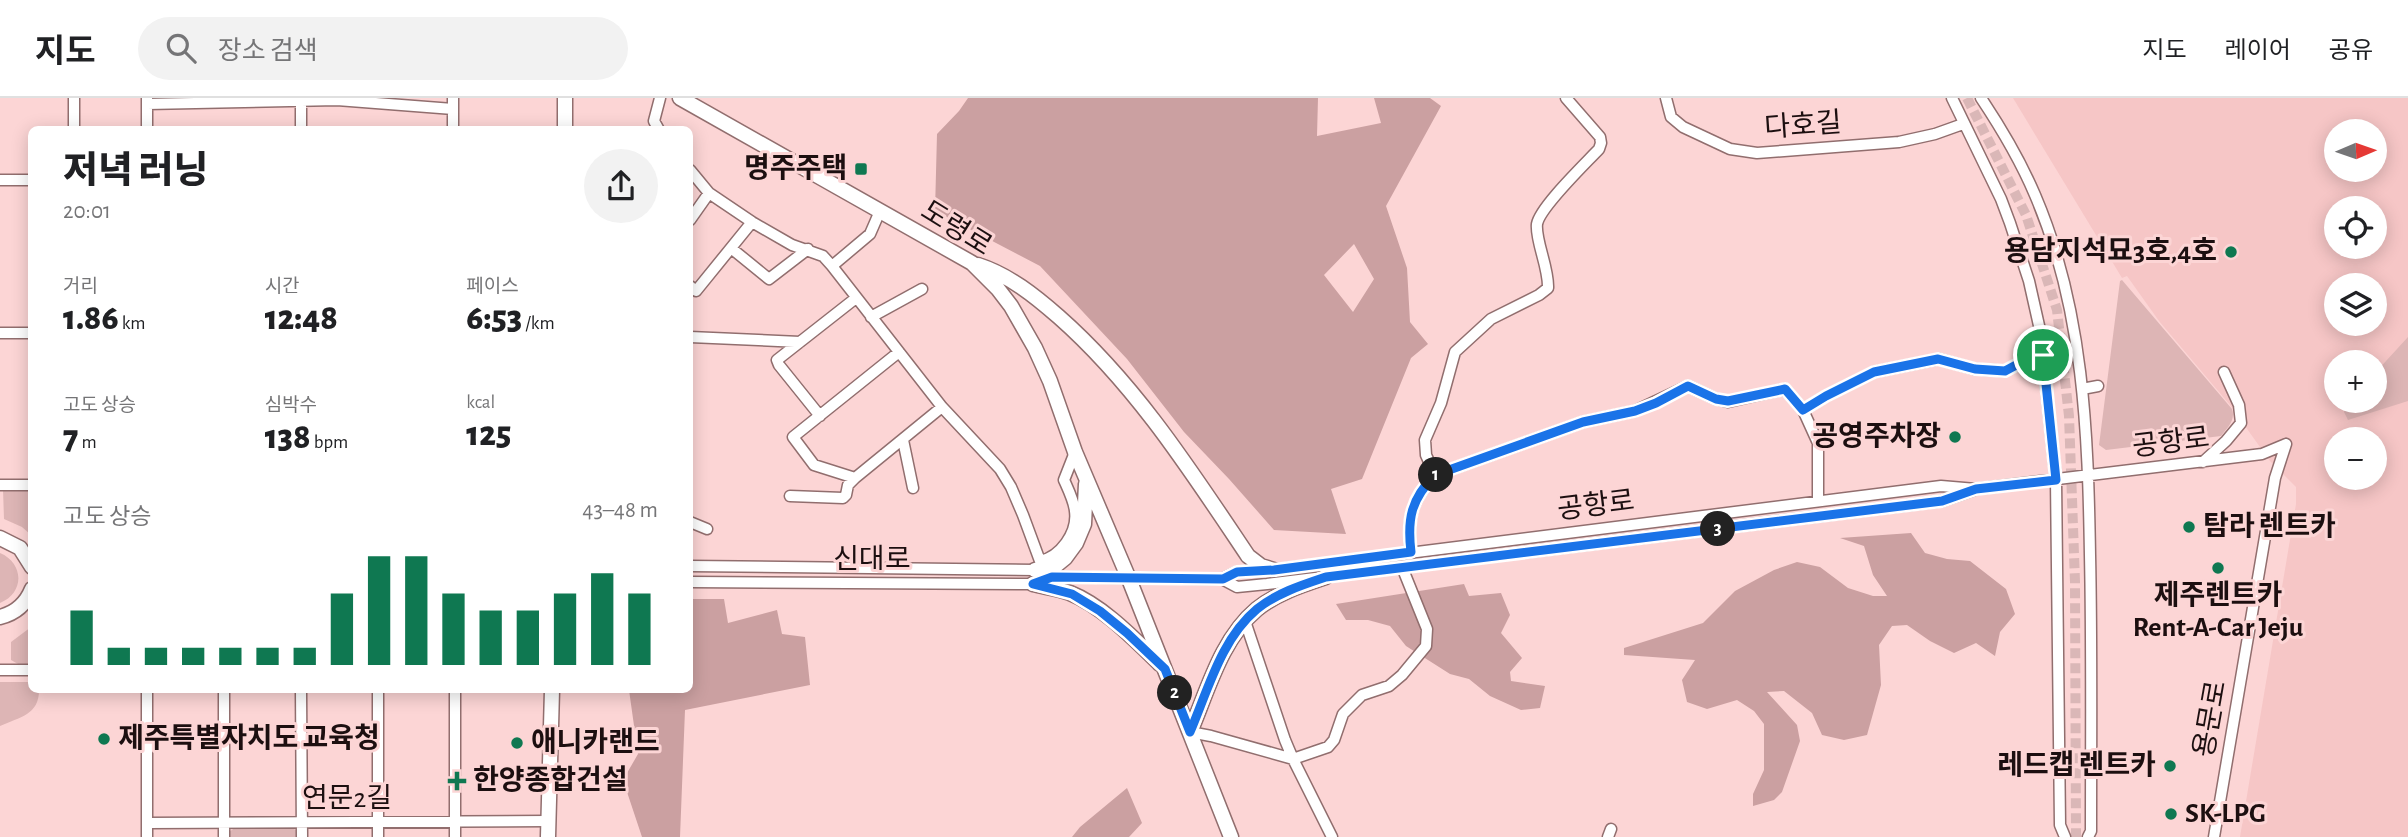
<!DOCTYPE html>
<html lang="ko">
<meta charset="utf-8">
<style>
:root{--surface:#fff;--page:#f2f2f2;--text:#202124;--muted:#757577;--line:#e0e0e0;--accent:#0f7851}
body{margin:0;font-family:"Alegreya Sans","Noto Sans KR",sans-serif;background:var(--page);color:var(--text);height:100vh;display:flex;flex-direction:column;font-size:26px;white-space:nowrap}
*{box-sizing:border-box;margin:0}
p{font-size:23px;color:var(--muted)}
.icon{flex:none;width:38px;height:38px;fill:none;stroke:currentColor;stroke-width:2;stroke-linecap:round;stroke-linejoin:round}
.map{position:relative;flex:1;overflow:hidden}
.panel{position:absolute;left:28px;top:28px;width:665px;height:567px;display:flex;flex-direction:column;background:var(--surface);border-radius:10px;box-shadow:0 4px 18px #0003}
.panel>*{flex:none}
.needle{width:46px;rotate:88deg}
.buttons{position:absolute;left:2324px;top:21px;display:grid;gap:14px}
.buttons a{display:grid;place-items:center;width:63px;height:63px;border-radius:50%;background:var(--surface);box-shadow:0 4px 18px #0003;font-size:35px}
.pin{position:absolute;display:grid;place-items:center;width:60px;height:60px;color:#fff;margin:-30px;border:4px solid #fff;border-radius:50%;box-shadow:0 2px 7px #0007}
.km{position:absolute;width:35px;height:35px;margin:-18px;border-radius:50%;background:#222;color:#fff;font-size:19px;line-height:35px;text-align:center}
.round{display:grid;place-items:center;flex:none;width:74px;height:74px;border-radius:37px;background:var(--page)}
.overview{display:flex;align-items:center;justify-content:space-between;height:119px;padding:0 35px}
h1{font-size:38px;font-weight:800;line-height:52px}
.metrics{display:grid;grid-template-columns:repeat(3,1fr);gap:10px;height:119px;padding:7px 35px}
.metrics div{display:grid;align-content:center}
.metrics b{font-size:35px;font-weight:800}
.metrics small{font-size:19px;font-weight:400}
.metrics p{font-size:19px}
.chart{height:196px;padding:14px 35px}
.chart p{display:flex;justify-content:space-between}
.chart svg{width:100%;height:126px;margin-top:7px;stroke:var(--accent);stroke-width:6}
header{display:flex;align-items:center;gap:42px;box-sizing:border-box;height:98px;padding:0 35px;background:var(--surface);border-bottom:2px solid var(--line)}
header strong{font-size:33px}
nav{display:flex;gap:38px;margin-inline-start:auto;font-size:24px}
.search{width:490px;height:63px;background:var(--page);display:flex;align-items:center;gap:18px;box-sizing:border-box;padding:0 24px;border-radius:38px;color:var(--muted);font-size:26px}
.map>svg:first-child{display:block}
.built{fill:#f6c6c6;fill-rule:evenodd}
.green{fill:#ddb5b5}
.forest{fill:#cba0a1;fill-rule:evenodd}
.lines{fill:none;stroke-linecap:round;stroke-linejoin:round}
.minor-tunnel{stroke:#dab7b7;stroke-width:10;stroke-dasharray:10 5;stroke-linecap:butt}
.minor-casing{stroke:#916e6e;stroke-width:13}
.major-casing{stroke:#916e6e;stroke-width:17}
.minor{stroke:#fff;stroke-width:10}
.major{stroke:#fff;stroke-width:14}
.route-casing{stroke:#fff;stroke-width:14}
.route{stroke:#1a73e8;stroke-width:9}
.poi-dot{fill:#0f7851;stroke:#fcd5d5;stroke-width:2.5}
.labels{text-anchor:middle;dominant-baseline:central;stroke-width:6;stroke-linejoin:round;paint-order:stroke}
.street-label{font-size:28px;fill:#1c0f10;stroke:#fcd5d5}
.poi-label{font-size:28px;font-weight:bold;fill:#1c0f10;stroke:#fcd5d5;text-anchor:start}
</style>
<header>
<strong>지도</strong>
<div class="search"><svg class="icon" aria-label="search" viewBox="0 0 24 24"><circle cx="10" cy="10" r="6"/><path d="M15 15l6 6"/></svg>장소 검색</div>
<nav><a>지도</a><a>레이어</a><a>공유</a></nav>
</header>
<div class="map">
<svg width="2408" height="739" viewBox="0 0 2408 739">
<rect width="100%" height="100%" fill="#fcd5d5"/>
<path class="built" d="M2013 0H2408V739H2240L2296 406V389L2270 363 2230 307 2159 223 2127 178 2122 180ZM2336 33H2375V72H2336ZM2336 110H2375V149H2336ZM2336 187H2375V226H2336ZM2336 264H2375V303H2336ZM2336 341H2375V380H2336Z"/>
<path class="green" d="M2122 182 2232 311C2236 322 2227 330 2221 338L2106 352 2099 347 2120 183Z
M2408 239V303L2348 322 2344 314 2349 303H2375V275Z
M3 391H31V437L22 429 4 421Z
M0 455C24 465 25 495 0 505Z
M31 529V566H18L11 562V544Z
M0 584H31L32 592H39C39 617 20 619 0 628Z
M236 729H291L297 733V739H229V734Z"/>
<path class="forest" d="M968 0H1318L1317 38 1381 25 1374 0H1430L1441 8 1386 108 1407 170 1410 224 1428 246 1411 260 1362 381 1331 391 1346 436 1274 432 1229 381 1184 334 1127 261 1040 168 935 113 937 36 959 13ZM1354 146 1374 181 1353 214 1324 177Z
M1911 435 1925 455 1947 461 1970 463 2006 491 2015 516 2000 534 1995 558 1976 545 1954 555 1930 543 1907 527 1892 528 1879 547 1881 587 1867 637 1844 642 1822 637 1812 615 1784 593 1767 594 1797 627 1800 643 1782 694 1774 702 1753 708V696L1764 672V626L1754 613 1737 602 1707 611 1687 604 1682 582 1695 562 1624 557V550L1703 525 1735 493 1774 472 1797 464 1820 469 1848 490 1873 498H1887L1873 477 1864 448 1840 440Z
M1464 486 1469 498 1501 495 1510 517 1501 535 1522 560 1510 574 1511 583 1545 588 1540 610 1521 612 1490 598 1469 581 1450 576 1406 548 1390 528 1368 522H1346L1336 506Z
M690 501H724L728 525 777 512 782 536 805 539 810 587 685 612 680 739H642L623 682 638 656 629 592H690Z
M1127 690 1142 725 1129 739H1072L1080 729Z"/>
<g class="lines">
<path class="minor-tunnel" d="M1967 0 2026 117 2057 212 2069 318 2075 484 2076 739"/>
<g class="minor-casing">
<path id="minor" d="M74 0V32
M147 0V32
M453 0V32
M1666 0 1671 19 1683 29 1730 51 1757 55 1899 44 1935 36 1963 26
M1952 0 2001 101 2010 125 2029 183 2040 232 2056 382 2060 727 2065 739
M1981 0C2001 30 2021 64 2035 97 2084 211 2088 336 2090 457 2092 549 2091 641 2091 733L2088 739
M301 3V32
M147 6 337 2 453 11
M659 32 654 23 660 0
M690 72 709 95 752 124 792 147 823 158 832 168 942 309 1000 371 1011 389 1023 417 1040 463C1060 459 1078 435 1075 413 1074 403 1068 391 1064 382L1075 354
M0 82H32
M690 122 709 95
M731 150 769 181 808 151
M832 168 870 136 880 113
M690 188 696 193 752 124
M871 219 922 191
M0 235H32
M690 239 800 244
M2082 291 2098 288
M1803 312 1818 345V403
M820 318 779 267 777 262 856 200
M903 342 913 390
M2203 364 2226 343 2241 325 2239 307 2224 274
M1435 377 1426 357 1425 342 1441 305 1455 254 1491 221 1539 197 1548 190C1549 170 1535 142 1537 126 1540 109 1585 66 1599 51L1601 45 1600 39 1566 0
M855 380 814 367 793 339 899 254
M0 387H32
M790 398 843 400 846 397 848 387 855 380 942 309
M690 424 707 431
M1411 454C1407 421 1411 402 1435 377L1583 324 1635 313 1688 288 1716 301 1728 304 1785 291 1803 312 1826 298 1874 274 1939 261 1974 271 2005 273 2031 259 2043 256
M690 468 1035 472 1052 479 1222 481 1237 474 1274 472 1941 388 1976 391 2262 356 2286 346
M1222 481 1237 489 1267 486 1942 403 1974 392
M690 484 1033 486 1040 484
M1245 523 1285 642 1293 661 1328 649 1334 642 1343 616 1362 597 1389 588 1402 577 1426 548 1427 531 1402 469
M0 572H32
M301 592 302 739
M1190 634 1211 638 1293 661 1332 739
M147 725 548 723
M147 739V592
M224 739V592
M378 739V592
M455 739V592
M1608 739 1611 731
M2214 739 2275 380 2286 346"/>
</g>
<g class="major-casing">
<path id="major" d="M680 0 972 165 998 191 1011 208 1035 250 1050 283 1075 354 1129 481 1231 739
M565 32V0
M978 167C1009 177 1035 198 1059 219 1136 287 1191 373 1248 458L1261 468 1274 472
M0 440 20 450 32 469
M1035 472 1054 469 1065 460 1076 445 1084 426 1086 386
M1033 486C1045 489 1059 491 1070 495 1103 508 1135 542 1160 566
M0 519C16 515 26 506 32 491
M1190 634C1208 592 1221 541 1257 511 1277 495 1302 487 1326 479
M548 739 552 592"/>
</g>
<use href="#minor" class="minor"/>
<use href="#major" class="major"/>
</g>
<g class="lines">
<g class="route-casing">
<path id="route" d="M2043 257 2056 382 1976 391 1942 403 1326 479C1302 487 1277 495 1257 511 1221 541 1208 592 1190 634L1165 571 1127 535 1100 513 1072 496 1033 486 1052 479 1223 481 1237 474 1274 472 1411 454C1407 421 1411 401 1435 377L1583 324 1635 313 1656 305 1688 288 1716 301 1728 303 1785 291 1803 312 1826 298 1874 274 1938 261 1975 271 2005 273 2031 259Z"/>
</g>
<use href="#route" class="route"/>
</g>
<g class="poi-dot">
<rect x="854" y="64" width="14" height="14" rx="3.5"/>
<circle cx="2231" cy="154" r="7"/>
<circle cx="1955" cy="339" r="7"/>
<circle cx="2189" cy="429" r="7"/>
<circle cx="2218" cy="470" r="7"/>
<circle cx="104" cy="641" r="7"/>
<circle cx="517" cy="645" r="7"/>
<circle cx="2170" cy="668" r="7"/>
<path d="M453.5 672.5h7v7h7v7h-7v7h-7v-7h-7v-7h7z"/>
<circle cx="2171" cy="716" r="7"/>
</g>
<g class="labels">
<g class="street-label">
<text transform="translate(1803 28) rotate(-4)">다호길</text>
<text transform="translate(956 131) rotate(32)">도령로</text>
<text transform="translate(2171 345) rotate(-7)">공항로</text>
<text transform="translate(1596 408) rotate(-7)">공항로</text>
<text x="872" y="462">신대로</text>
<text transform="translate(2211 621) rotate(-80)">용문로</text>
<text x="347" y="701">연문2길</text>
</g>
<g class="poi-label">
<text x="847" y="71" text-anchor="end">명주주택</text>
<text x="2217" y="154" text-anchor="end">용담지석묘3호,4호</text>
<text x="1941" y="339" text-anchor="end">공영주차장</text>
<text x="2203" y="429">탐라 렌트카</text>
<text x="2218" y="498" text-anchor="middle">제주렌트카<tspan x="2218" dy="32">Rent-A-Car Jeju</tspan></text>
<text x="118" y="641">제주특별자치도 교육청</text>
<text x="531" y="645">애니카랜드</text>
<text x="2156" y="668" text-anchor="end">레드캡 렌트카</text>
<text x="473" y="683">한양종합건설</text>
<text x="2185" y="716">SK-LPG</text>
</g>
</g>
</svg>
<div class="buttons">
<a><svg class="needle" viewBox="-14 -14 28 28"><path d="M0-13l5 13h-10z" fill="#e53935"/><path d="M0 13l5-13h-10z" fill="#757577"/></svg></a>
<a><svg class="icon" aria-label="locate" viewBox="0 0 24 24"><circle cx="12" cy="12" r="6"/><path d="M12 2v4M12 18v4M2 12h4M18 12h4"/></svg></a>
<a><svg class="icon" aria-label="layers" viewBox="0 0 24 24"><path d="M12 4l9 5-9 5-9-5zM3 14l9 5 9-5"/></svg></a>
<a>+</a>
<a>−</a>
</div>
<div class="pin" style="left:2043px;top:257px;background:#1e9e55"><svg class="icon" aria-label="arrive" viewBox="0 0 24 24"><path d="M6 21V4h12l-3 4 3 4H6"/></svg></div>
<b class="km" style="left:1436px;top:377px">1</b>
<b class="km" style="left:1175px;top:595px">2</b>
<b class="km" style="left:1718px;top:431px">3</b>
<section class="panel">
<div class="overview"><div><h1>저녁 러닝</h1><p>20:01</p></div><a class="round"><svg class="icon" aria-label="share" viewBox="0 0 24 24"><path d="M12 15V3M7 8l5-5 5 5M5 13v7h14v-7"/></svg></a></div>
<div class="metrics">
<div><p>거리</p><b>1.86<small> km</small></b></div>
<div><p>시간</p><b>12:48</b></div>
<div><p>페이스</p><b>6:53<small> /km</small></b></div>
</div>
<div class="metrics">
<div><p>고도 상승</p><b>7<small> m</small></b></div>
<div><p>심박수</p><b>138<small> bpm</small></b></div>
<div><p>kcal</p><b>125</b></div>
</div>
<div class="chart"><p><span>고도 상승</span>43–48 m</p>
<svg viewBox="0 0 160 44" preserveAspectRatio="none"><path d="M5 44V25M15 44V38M25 44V38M35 44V38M45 44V38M55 44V38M65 44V38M75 44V19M85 44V6M95 44V6M105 44V19M115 44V25M125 44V25M135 44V19M145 44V12M155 44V19"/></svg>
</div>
</section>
</div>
